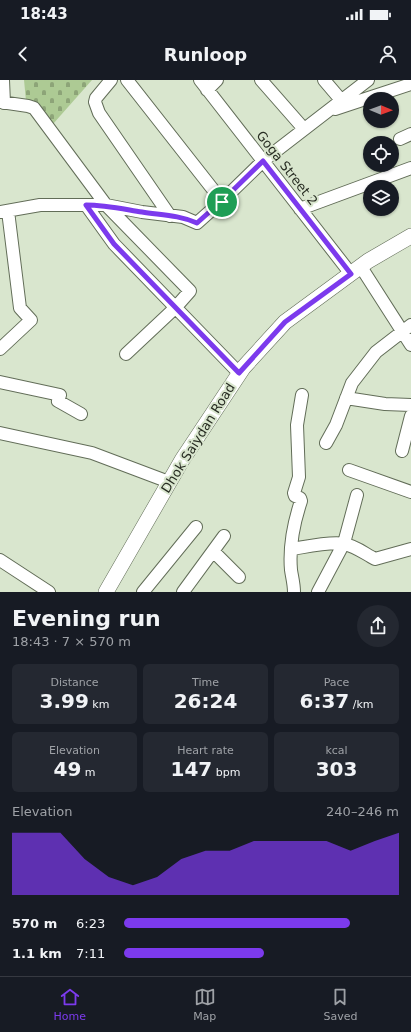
<!DOCTYPE html>
<meta charset="utf-8">
<style>
:root{--surface:#171b24;--page:#242831;--text:#f1f3f6;--muted:#9ea1a6;--line:#363941;--accent:#7c3aed}
body{margin:0;font-family:"DejaVu Sans",sans-serif;background:var(--page);color:var(--text);height:100vh;display:flex;flex-direction:column;font-size:15px;white-space:nowrap}
*{box-sizing:border-box;margin:0}
p{font-size:13px;color:var(--muted)}
.icon{flex:none;width:22px;height:22px;fill:none;stroke:currentColor;stroke-width:2;stroke-linecap:round;stroke-linejoin:round}
.map{position:relative;height:512px;overflow:hidden}
.drawer{display:flex;flex-direction:column;background:var(--surface);flex:1}
.drawer>*{flex:none}
.needle{width:26px;rotate:91deg}
.fabs{position:absolute;left:363px;top:12px;display:grid;gap:8px}
.fabs a{display:grid;place-items:center;width:36px;height:36px;border-radius:50%;background:var(--surface);box-shadow:0 1px 3px #0004;font-size:20px}
.pin{position:absolute;display:grid;place-items:center;width:34px;height:34px;color:#fff;margin:-17px;border:2px solid #fff;border-radius:50%;box-shadow:0 1px 4px #0007}
.round{display:grid;place-items:center;flex:none;width:42px;height:42px;border-radius:21px;background:var(--page)}
.overview{display:flex;align-items:center;justify-content:space-between;height:68px;padding:0 12px}
h1{font-size:22px;font-weight:800;line-height:30px}
.metrics{display:grid;grid-template-columns:repeat(3,1fr);gap:6px;height:68px;padding:4px 12px}
.metrics div{display:grid;align-content:center;border-radius:6px;background:var(--page);text-align:center}
.metrics b{font-size:20px;font-weight:800}
.metrics small{font-size:11px;font-weight:400}
.metrics p{font-size:11px}
.chart{height:112px;padding:8px 12px}
.chart p{display:flex;justify-content:space-between}
.chart svg{width:100%;height:72px;margin-top:4px;fill:var(--accent);opacity:.7}
ul{padding:0 12px;list-style:none;font-size:13px}
li{display:grid;grid-template-columns:64px 48px 1fr;align-items:center;height:30px}
li i{height:10px;border-radius:5px;background:var(--accent)}
.status{display:flex;justify-content:space-between;align-items:center;height:28px;padding:0 20px;background:var(--surface);direction:ltr}
.status svg{height:11px;fill:currentColor}
header{display:flex;justify-content:space-between;align-items:center;height:52px;padding:0 12px;background:var(--surface);font-size:18px;font-weight:800}
.tab-bar{display:flex;justify-content:space-around;align-items:center;height:56px;border-top:1px solid var(--line);background:var(--surface);font-size:11px;color:var(--muted)}
.tab-bar a{display:grid;justify-items:center;gap:2px}
.tab-bar .selected{color:var(--accent)}
.map>svg:first-child{display:block}
.cemetery{fill:url(#cemetery-stones)}
.lines{fill:none;stroke-linecap:round;stroke-linejoin:round}
.minor-casing{stroke:#626d58;stroke-width:14}
.major-casing{stroke:#626d58;stroke-width:16}
.minor{stroke:#fff;stroke-width:12}
.major{stroke:#fff;stroke-width:15}
.route-casing{stroke:#fff;stroke-width:8}
.route{stroke:#7c3aed;stroke-width:5}
.labels{text-anchor:middle;dominant-baseline:central;stroke-width:4;stroke-linejoin:round;paint-order:stroke}
.street-label{font-size:13px;fill:#282d23;stroke:#d9e6ce}
</style>
<div class="status"><b>18:43</b><svg viewBox="0 0 49 12"><path d="M0 12V9h3v3zM5 12V6h3v6zM10 12V3h3v9zM15 12V0h3v12zM26 1h20v11H26zM47 4h2v5h-2z"/></svg></div>
<header><svg class="icon" aria-label="back" viewBox="0 0 24 24"><path d="M15 5l-7 7 7 7"/></svg>Runloop<svg class="icon" aria-label="person" viewBox="0 0 24 24"><circle cx="12" cy="8" r="4"/><path d="M4 21q1-7 8-7t8 7"/></svg></header>
<div class="map">
<svg width="411" height="512" viewBox="0 0 411 512">
<defs>
<pattern id="cemetery-stones" width="16" height="16" patternUnits="userSpaceOnUse"><rect width="16" height="16" fill="#adca94"/><path d="M2 7V4a2 2 0 0 1 4 0v3zM10 15v-3a2 2 0 0 1 4 0v3z" fill="#8da478"/></pattern>
</defs>
<rect width="100%" height="100%" fill="#d9e6ce"/>
<path class="cemetery" d="M24 0H92L53 44 26 21Z"/>
<g class="lines">
<g class="minor-casing">
<path id="minor" d="M3 0 4 23
M111 0 96 18 95 22 99 33 170 136
M127 0 222 121
M200 0 351 194
M261 0 304 49
M324 0 341 20
M207 10 217 0
M0 22 28 26 34 28 106 125 142 132 183 137 197 143 225 118 263 81 368 0
M335 29 411 4
M400 59 411 54
M86 125 114 164 239 293
M300 129 411 88
M0 132 40 125H106L190 211 175 228 126 274
M361 187 411 265
M0 269 31 240 20 228 8 131
M0 302 60 315 58 321 81 334
M346 318 385 324 411 325
M0 353 92 373 169 402
M326 363 336 345 352 303 376 272 411 245
M402 371 411 336
M349 390 411 412
M292 469C305 467 332 461 344 464 356 466 365 474 375 479L411 469
M213 471 239 497
M0 480 49 512
M143 512 196 447
M183 512 224 456
M294 512C294 504 292 497 291 490 289 467 294 442 301 421L300 418 295 416 294 413 299 397 297 345 302 315
M318 512 344 463 357 415"/>
</g>
<g class="major-casing">
<path id="major" d="M106 512 182 380 243 288 285 242 368 181 411 156"/>
</g>
<use href="#minor" class="minor"/>
<use href="#major" class="major"/>
</g>
<g class="lines">
<g class="route-casing">
<path id="route" d="M263 81 351 194 285 242 239 293 114 164 86 125C105 125 123 129 142 132 161 135 179 135 197 143L225 118Z"/>
</g>
<use href="#route" class="route"/>
</g>
<g class="labels">
<g class="street-label">
<text transform="translate(287 88) rotate(52)">Goga Street 2</text>
<text transform="translate(198 358) rotate(-58)">Dhok Saiydan Road</text>
</g>
</g>
</svg>
<div class="fabs">
<a><svg class="needle" viewBox="-14 -14 28 28"><path d="M0-13l5 13h-10z" fill="#e53935"/><path d="M0 13l5-13h-10z" fill="#9ea1a6"/></svg></a>
<a><svg class="icon" aria-label="locate" viewBox="0 0 24 24"><circle cx="12" cy="12" r="6"/><path d="M12 2v4M12 18v4M2 12h4M18 12h4"/></svg></a>
<a><svg class="icon" aria-label="layers" viewBox="0 0 24 24"><path d="M12 4l9 5-9 5-9-5zM3 14l9 5 9-5"/></svg></a>
</div>
<div class="pin" style="left:222px;top:122px;background:#1e9e55"><svg class="icon" aria-label="arrive" viewBox="0 0 24 24"><path d="M6 21V4h12l-3 4 3 4H6"/></svg></div>
</div>
<section class="drawer">
<div class="overview"><div><h1>Evening run</h1><p>18:43 · 7 × 570 m</p></div><a class="round"><svg class="icon" aria-label="share" viewBox="0 0 24 24"><path d="M12 15V3M7 8l5-5 5 5M5 13v7h14v-7"/></svg></a></div>
<div class="metrics">
<div><p>Distance</p><b>3.99<small> km</small></b></div>
<div><p>Time</p><b>26:24</b></div>
<div><p>Pace</p><b>6:37<small> /km</small></b></div>
</div>
<div class="metrics">
<div><p>Elevation</p><b>49<small> m</small></b></div>
<div><p>Heart rate</p><b>147<small> bpm</small></b></div>
<div><p>kcal</p><b>303</b></div>
</div>
<div class="chart"><p><span>Elevation</span>240–246 m</p>
<svg viewBox="0 0 160 44" preserveAspectRatio="none"><path d="M0 44V6L10 6L20 6L30 22L40 33L50 38L60 33L70 22L80 17L90 17L100 11L110 11L120 11L130 11L140 17L150 11L160 6V44z"/></svg>
</div>
<ul>
<li><b>570 m</b>6:23<i style="width:82%"></i></li>
<li><b>1.1 km</b>7:11<i style="width:51%"></i></li>
</ul>
</section>
<nav class="tab-bar">
<a class="selected"><svg class="icon" aria-label="home" viewBox="0 0 24 24"><path d="M3 11l9-7 9 7M6 9v11h12V9"/></svg>Home</a>
<a><svg class="icon" aria-label="map" viewBox="0 0 24 24"><path d="M3 6l6-2 6 2 6-2v14l-6 2-6-2-6 2zM9 4v14M15 6v14"/></svg>Map</a>
<a><svg class="icon" aria-label="saved" viewBox="0 0 24 24"><path d="M7 4h10v16l-5-4-5 4z"/></svg>Saved</a>
</nav>
